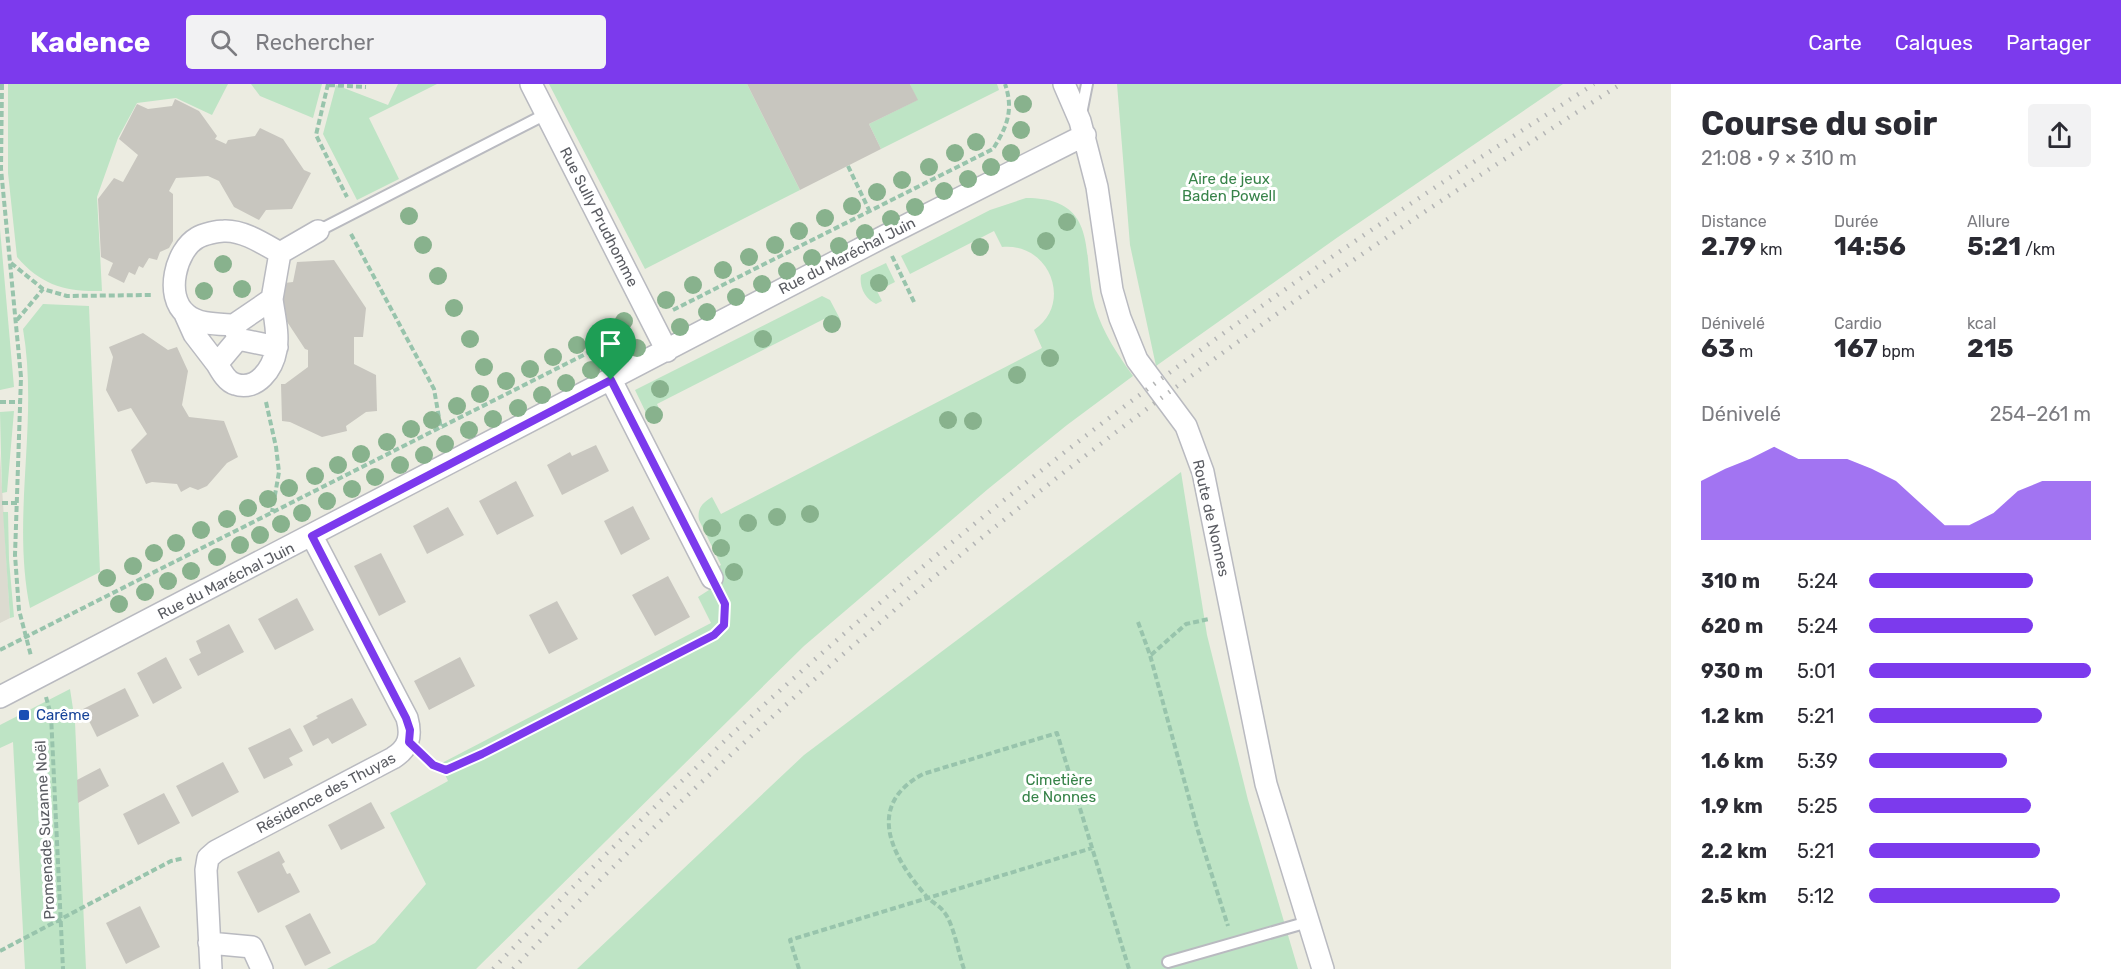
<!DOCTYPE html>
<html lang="fr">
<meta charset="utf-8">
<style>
:root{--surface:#fff;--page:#f2f2f3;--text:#2b2b33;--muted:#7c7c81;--accent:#7c3aed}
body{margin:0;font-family:Rubik,sans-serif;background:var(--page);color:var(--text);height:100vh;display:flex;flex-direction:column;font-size:22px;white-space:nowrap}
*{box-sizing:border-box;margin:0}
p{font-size:20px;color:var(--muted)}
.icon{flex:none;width:33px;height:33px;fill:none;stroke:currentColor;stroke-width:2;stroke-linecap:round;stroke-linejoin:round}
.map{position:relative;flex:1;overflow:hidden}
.side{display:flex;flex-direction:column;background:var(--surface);width:450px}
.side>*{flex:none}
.pin{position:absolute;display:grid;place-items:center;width:51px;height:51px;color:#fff;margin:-62px -26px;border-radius:50% 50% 50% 0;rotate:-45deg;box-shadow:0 0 6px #0007}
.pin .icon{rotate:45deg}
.round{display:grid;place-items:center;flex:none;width:63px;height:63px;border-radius:6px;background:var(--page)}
.head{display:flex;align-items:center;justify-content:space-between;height:102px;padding:0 30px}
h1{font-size:33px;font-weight:700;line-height:45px}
.metrics{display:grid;grid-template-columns:repeat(3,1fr);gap:9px;height:102px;padding:6px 30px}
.metrics div{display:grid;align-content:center}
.metrics b{font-size:26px;font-weight:700}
.metrics small{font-size:16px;font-weight:400}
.metrics p{font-size:16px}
.chart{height:168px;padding:12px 30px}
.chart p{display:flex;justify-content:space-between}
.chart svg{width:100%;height:108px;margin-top:6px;fill:var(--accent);opacity:.7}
ul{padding:0 30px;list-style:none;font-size:20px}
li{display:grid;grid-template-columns:96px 72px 1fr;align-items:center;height:45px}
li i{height:15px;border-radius:8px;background:var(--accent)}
header{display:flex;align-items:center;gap:36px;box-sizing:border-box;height:84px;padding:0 30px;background:var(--accent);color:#fff}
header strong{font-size:28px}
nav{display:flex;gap:33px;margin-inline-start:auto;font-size:21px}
.search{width:420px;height:54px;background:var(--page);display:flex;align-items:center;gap:15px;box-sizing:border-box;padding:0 21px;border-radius:6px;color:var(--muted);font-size:22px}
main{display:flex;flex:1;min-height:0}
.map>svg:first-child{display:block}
.education{fill:#dcdbd0}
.green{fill:#bee4c5}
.building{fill:#c8c6bf}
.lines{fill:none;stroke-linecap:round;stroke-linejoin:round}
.lane-casing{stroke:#b9bac0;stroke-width:14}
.street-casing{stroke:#b9bac0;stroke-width:24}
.path{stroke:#98c4ac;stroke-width:4;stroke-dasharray:6 3;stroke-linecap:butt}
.lane{stroke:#fff;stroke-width:10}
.street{stroke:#fff;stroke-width:21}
.rail{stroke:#b4b5b5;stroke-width:4.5;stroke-dasharray:1.5 8;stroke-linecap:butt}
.tree{fill:#88b28d}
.route-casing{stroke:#fff;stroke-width:12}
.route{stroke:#7c3aed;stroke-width:8}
.transit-dot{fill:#1a4fb4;stroke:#fff;stroke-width:2}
.labels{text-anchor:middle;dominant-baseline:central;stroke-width:6;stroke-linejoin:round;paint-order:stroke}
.park-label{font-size:15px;fill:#378349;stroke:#fff}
.street-label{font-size:15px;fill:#5a5c62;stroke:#fff}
.transit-label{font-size:15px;fill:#164399;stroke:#fff;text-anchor:start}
</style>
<header>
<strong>Kadence</strong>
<div class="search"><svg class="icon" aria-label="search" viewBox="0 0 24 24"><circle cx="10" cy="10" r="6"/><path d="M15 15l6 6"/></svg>Rechercher</div>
<nav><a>Carte</a><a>Calques</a><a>Partager</a></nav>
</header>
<main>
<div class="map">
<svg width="1671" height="885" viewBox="0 0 1671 885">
<rect width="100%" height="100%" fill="#ecece1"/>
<path class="education" d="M0 370 10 534 0 539Z"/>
<path class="green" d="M8 0H228L212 31 176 14 137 19 118 54 97 113 102 207C65 208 41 201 17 173L8 89Z
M251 0H322L313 34 260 12Z
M398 0H437L369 34 399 95 357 116 323 50 336 1 388 21Z
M549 0H747L800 106 645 185Z
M910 0H997L999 6 881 65 869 40 917 16Z
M1117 0H1563L1338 153 1156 282 1130 161Z
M1026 114C1102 114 1081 173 1095 223 1103 249 1118 271 1133 292L1067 341 988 405 804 562 476 885H327L375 859 426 800 390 729 448 697 440 680 711 539 698 513 709 506 701 493 721 481 699 436C697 425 702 419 712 413L721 430 1042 264 1034 246C1074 219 1049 158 1002 163L994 147 910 190 901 172 990 126Z
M0 145 14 303 0 306Z
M886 179 895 198 877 207 882 217 876 220C865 215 859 203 861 191Z
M822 212 830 216 840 235 837 243 830 246 824 235 657 320 662 331 650 337 635 306Z
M43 220 89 222 100 488 30 524C11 432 39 338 23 245Z
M14 327 7 408 2 409 0 328Z
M1181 388 1207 551 1248 716 1298 885H577L804 671Z
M3 428H8L9 476 14 533 10 534Z
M70 605 75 638 86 885H25L13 658 0 664V641Z"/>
<path class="building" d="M747 0H910L918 16 869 40 881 65 800 106Z
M175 15 199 27 217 52 215 55 226 60 228 56 255 52 260 44 283 55 304 86 311 89 292 125 266 126 259 136 234 123 219 97 208 92 176 94 169 107 173 110V157L169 164 160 168 157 176 149 174 143 184 139 182 135 191 129 188 124 199 108 191 113 179 101 173 98 115 114 94 123 98 138 71 119 55 137 20 148 25 172 22Z
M334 176 366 224 363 253H354V280L376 291 377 327 366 328 346 342 347 347 322 353 290 338 282 337 281 300H285L308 283V266L305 265 280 227V219L284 214V199L293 198 297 178Z
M143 249 168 266 177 263 188 287 182 321 189 333 224 337 238 373 227 379 207 402 198 406 190 403 181 408 177 400 152 398 146 400 131 366 147 350 131 324 118 328 106 306 113 273 109 263Z
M596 361 609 387 562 411 547 381 570 368 572 372Z
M516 397 534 432 497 451 479 417Z
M633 422 650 455 621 471 604 437Z
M448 423 464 451 427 470 413 442Z
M381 469 406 518 379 532 354 482Z
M668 492 690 533 655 552 632 511Z
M297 514 314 546 275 566 258 535Z
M557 517 578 555 549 570 529 531Z
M229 540 244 568 198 592 189 575 201 569 196 557Z
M166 573 182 604 153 620 137 589Z
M460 573 475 602 429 626 414 597Z
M125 604 139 632 97 653 83 625Z
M352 614 367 641 332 660 328 654 313 662 303 642 318 634 316 632Z
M290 644 303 667 289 674 293 681 264 695 248 664Z
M223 678 239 708 192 733 176 702Z
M100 684 109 702 78 719 77 696Z
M164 709 180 739 138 761 123 730Z
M371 718 385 744 341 766 328 741Z
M279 767 285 778 282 780 287 790 290 789 300 808 258 829 237 788Z
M140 822 160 863 126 880 106 839Z
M310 829 331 869 305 882 285 842Z"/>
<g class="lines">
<g class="lane-casing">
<path id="lane" d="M1081 30 1087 0
M318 147 546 30
M1168 878 1308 838"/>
</g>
<g class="street-casing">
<path id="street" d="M531 0 667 267
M1064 0 1080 37 1097 103 1112 206 1120 234 1137 276 1186 342 1203 388 1266 700 1323 885
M280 169 272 215 234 241C219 240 198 241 186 230 164 212 176 166 197 154 203 150 218 147 224 147 243 146 264 160 280 169L318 147
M185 230 194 250 217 280
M234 241 238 255 217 280C221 287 227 298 235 300 257 308 273 284 276 266 279 250 274 231 272 215
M238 255 277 263
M611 296 712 494
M0 613 883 153 1085 51
M209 859 252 863 262 885
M211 885 206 786 208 774 216 767 393 674C409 664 412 652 407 634L312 452"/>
</g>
<path class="path" d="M2 0 1 85 21 293 15 471 19 526 31 572
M328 0 316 51 347 113
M329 1 366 3
M848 82 870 128
M351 150 434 305 441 345
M892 172 915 220
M11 179 43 205 67 212 152 211
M673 226 993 65C1007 43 1014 26 1005 0
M17 236 43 205
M0 318H21
M266 318 276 363 279 388 272 428
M2 419H17
M1138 538 1150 571 1198 747 1228 842
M0 566 631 247
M1151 571 1186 540 1209 535
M46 613 51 631 63 885
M424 673 433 681 446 686 482 670 714 551 724 541 725 521 722 514
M0 867 171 777 184 774
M799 885 790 856 1092 764
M964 885C959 871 953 838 944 828 940 822 932 818 927 813 892 773 864 722 923 690L1057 649 1129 885"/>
<use href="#lane" class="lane"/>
<use href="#street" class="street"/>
<path class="rail" d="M493 885C721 646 976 425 1245 234 1359 152 1476 76 1594 0
M513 885C737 650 989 436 1253 247 1373 160 1496 80 1621 0"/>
</g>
<g class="tree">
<circle cx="1023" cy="20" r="9"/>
<circle cx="1021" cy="46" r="9"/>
<circle cx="976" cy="58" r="9"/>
<circle cx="955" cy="69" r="9"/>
<circle cx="1011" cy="69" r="9"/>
<circle cx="929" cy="83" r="9"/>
<circle cx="991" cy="83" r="9"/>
<circle cx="968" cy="95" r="9"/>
<circle cx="902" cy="96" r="9"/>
<circle cx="944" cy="107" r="9"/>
<circle cx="877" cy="108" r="9"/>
<circle cx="852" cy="122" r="9"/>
<circle cx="915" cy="123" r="9"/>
<circle cx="409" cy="132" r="9"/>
<circle cx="825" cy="134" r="9"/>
<circle cx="891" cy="135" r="9"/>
<circle cx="1067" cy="138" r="9"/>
<circle cx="799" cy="147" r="9"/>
<circle cx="865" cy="149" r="9"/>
<circle cx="1046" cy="157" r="9"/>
<circle cx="423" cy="161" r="9"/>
<circle cx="775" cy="161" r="9"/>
<circle cx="839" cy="162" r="9"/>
<circle cx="980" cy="163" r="9"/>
<circle cx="749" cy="173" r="9"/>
<circle cx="812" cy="174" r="9"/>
<circle cx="223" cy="180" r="9"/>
<circle cx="723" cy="186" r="9"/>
<circle cx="787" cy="187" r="9"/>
<circle cx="438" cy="192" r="9"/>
<circle cx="879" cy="199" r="9"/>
<circle cx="762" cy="200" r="9"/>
<circle cx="693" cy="201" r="9"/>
<circle cx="242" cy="205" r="9"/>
<circle cx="204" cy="207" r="9"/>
<circle cx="736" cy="213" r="9"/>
<circle cx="666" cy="216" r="9"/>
<circle cx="454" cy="224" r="9"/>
<circle cx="707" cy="228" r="9"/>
<circle cx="624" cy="237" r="9"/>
<circle cx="832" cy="240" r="9"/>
<circle cx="680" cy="243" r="9"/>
<circle cx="601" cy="249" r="9"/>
<circle cx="470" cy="255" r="9"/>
<circle cx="763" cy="255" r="9"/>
<circle cx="577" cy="261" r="9"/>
<circle cx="637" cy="264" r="9"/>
<circle cx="553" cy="273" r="9"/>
<circle cx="1050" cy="274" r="9"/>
<circle cx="613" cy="275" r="9"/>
<circle cx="484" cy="283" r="9"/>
<circle cx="530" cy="285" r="9"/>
<circle cx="591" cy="286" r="9"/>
<circle cx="1017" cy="291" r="9"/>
<circle cx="506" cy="297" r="9"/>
<circle cx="566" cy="299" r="9"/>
<circle cx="660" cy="305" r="9"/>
<circle cx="480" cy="310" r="9"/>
<circle cx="542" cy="311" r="9"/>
<circle cx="457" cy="322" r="9"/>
<circle cx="518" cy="324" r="9"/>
<circle cx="654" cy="331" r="9"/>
<circle cx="493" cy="335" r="9"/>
<circle cx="432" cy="336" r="9"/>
<circle cx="948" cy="336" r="9"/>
<circle cx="973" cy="337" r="9"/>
<circle cx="411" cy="345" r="9"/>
<circle cx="469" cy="346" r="9"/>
<circle cx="387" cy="358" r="9"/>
<circle cx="445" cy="360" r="9"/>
<circle cx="361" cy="370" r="9"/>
<circle cx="424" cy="371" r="9"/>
<circle cx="338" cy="381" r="9"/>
<circle cx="400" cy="381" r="9"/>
<circle cx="315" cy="392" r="9"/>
<circle cx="375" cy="393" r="9"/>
<circle cx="289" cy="404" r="9"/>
<circle cx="352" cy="405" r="9"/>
<circle cx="268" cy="415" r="9"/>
<circle cx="327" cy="417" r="9"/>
<circle cx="248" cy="424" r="9"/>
<circle cx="302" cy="429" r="9"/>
<circle cx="810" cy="430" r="9"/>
<circle cx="777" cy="433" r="9"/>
<circle cx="227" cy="435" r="9"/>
<circle cx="748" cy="439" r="9"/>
<circle cx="281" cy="440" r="9"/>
<circle cx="712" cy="444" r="9"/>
<circle cx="201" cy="446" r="9"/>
<circle cx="260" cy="451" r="9"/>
<circle cx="176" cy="459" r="9"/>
<circle cx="240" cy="461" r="9"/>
<circle cx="721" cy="464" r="9"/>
<circle cx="154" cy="469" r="9"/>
<circle cx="217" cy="473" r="9"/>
<circle cx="133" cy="482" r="9"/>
<circle cx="191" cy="487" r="9"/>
<circle cx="734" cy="488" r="9"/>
<circle cx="107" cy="494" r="9"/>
<circle cx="168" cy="497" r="9"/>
<circle cx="145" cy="508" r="9"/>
<circle cx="119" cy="520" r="9"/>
</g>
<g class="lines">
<g class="route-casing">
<path id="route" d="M611 296 725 520 724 541 714 551 482 670 446 686 433 681 409 658 410 646 406 634 312 452Z"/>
</g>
<use href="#route" class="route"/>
</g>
<rect class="transit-dot" x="18" y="625" width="12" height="12" rx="3"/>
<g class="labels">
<g class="park-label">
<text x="1229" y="95">Aire de jeux<tspan x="1229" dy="17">Baden Powell</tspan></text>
<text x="1059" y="696">Cimetière<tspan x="1059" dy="17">de Nonnes</tspan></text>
</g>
<g class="street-label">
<text transform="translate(599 133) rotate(63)">Rue Sully Prudhomme</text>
<text transform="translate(847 172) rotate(-27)">Rue du Maréchal Juin</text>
<text transform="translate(1211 434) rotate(77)">Route de Nonnes</text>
<text transform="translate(226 497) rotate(-27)">Rue du Maréchal Juin</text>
<text transform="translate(326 709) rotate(-28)">Résidence des Thuyas</text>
<text transform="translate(45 746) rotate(-93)">Promenade Suzanne Noël</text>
</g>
<g class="transit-label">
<text x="36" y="631">Carême</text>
</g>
</g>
</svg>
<div class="pin" style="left:611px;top:296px;background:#1e9e55"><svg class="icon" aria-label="arrive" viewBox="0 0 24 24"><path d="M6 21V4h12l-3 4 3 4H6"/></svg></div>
</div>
<section class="side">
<div class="head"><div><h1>Course du soir</h1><p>21:08 · 9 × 310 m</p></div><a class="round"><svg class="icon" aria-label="share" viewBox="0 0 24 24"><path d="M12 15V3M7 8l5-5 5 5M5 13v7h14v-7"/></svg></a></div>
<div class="metrics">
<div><p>Distance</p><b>2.79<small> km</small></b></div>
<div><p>Durée</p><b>14:56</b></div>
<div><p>Allure</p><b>5:21<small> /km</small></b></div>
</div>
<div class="metrics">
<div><p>Dénivelé</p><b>63<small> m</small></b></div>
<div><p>Cardio</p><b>167<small> bpm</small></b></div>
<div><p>kcal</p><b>215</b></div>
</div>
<div class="chart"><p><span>Dénivelé</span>254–261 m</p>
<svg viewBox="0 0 160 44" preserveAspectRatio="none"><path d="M0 44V20L10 15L20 11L30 6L40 11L50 11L60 11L70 15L80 20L90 29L100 38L110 38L120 33L130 24L140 20L150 20L160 20V44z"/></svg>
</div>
<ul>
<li><b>310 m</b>5:24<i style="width:74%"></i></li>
<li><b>620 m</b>5:24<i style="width:74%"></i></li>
<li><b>930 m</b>5:01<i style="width:100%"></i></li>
<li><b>1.2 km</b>5:21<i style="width:78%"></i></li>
<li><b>1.6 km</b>5:39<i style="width:62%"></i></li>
<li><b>1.9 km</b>5:25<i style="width:73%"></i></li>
<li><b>2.2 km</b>5:21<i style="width:77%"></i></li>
<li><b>2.5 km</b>5:12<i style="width:86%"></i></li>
</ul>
</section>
</main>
